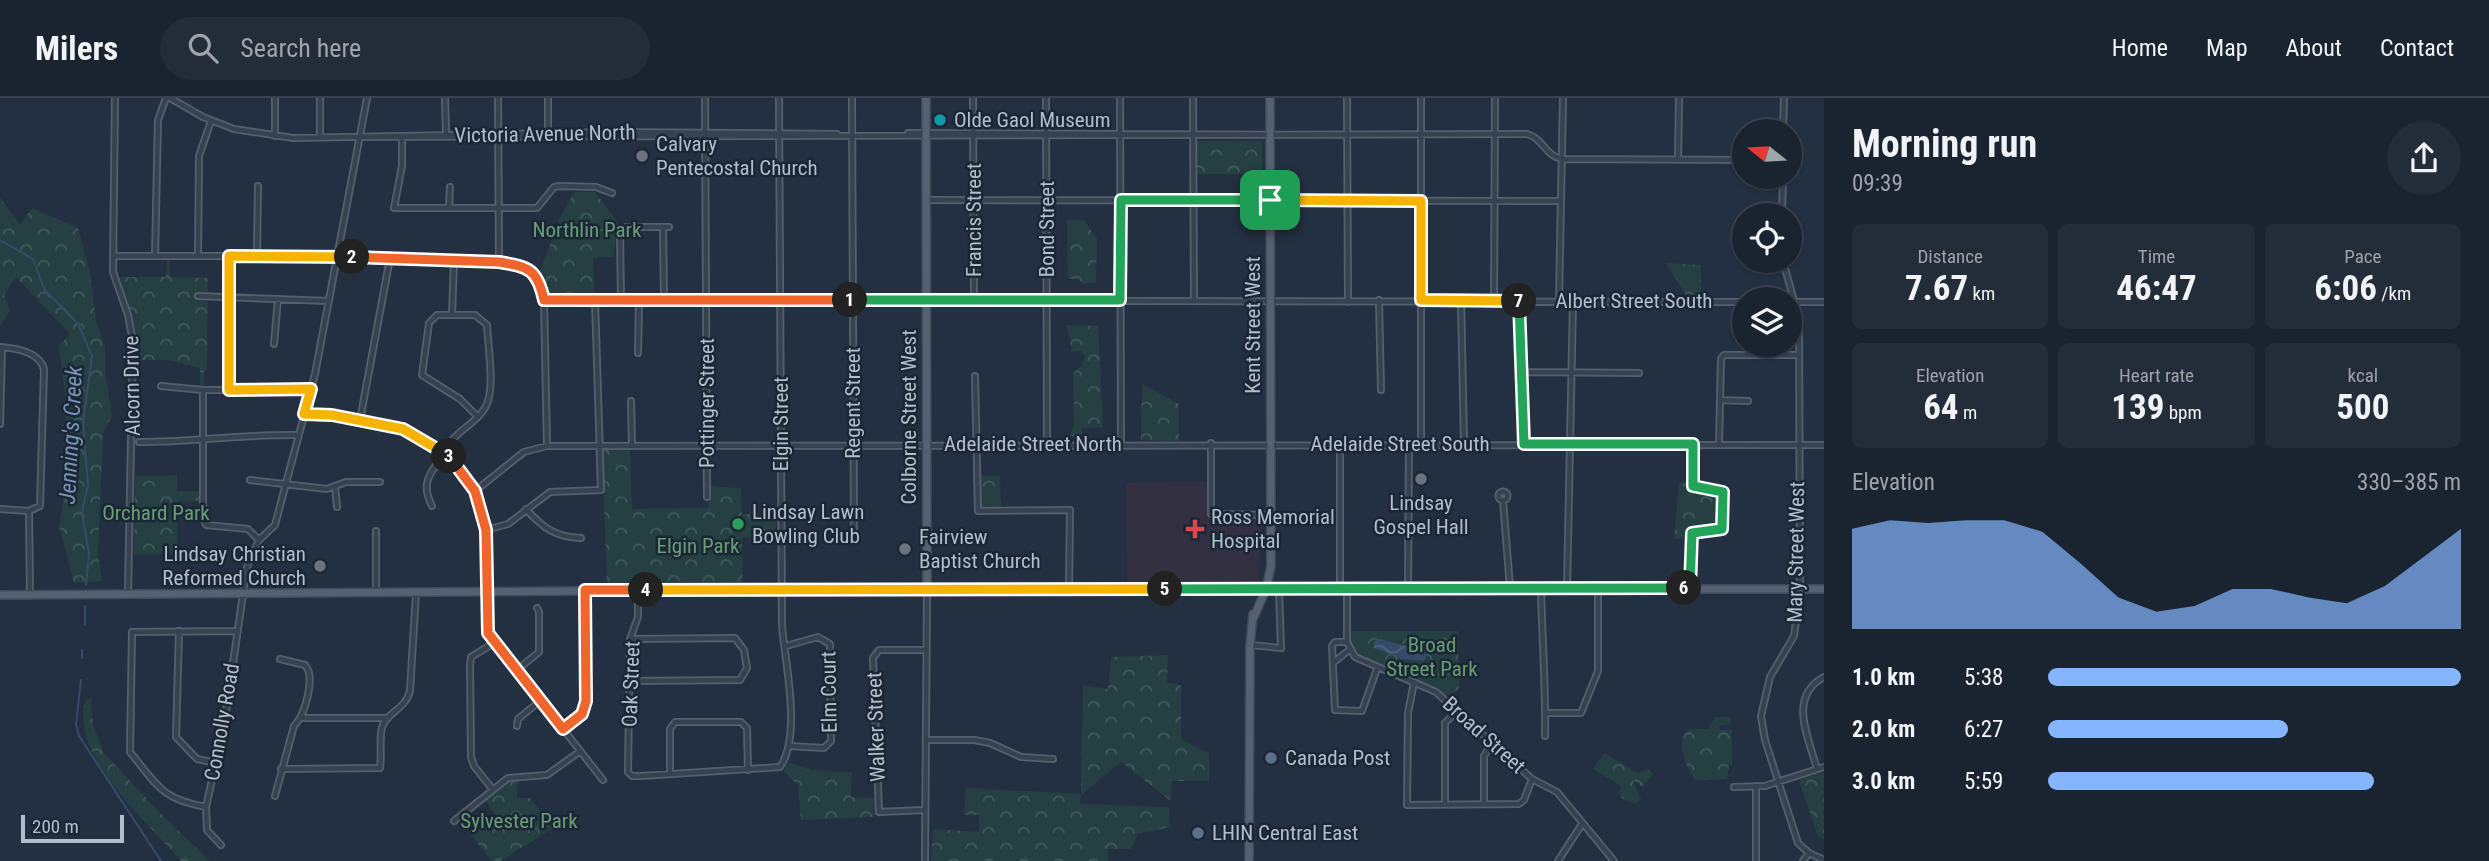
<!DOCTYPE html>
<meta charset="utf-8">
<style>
:root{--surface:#1a2431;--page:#232c39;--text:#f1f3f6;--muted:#9fa4ab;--line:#38414d;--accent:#85b5ff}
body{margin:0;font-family:"Roboto Condensed",sans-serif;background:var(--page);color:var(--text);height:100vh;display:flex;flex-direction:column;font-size:26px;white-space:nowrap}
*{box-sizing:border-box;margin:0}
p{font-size:23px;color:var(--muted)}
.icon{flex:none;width:38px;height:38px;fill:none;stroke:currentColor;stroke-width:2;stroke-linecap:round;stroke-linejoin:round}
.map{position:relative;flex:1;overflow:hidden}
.sheet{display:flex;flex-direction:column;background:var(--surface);width:665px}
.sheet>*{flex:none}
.needle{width:46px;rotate:288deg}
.buttons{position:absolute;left:1732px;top:21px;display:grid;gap:14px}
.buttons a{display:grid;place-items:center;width:70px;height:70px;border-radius:50%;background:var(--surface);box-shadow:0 2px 5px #0004,0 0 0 2px var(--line);font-size:35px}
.scale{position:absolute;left:21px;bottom:18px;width:103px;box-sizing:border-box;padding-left:7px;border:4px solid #b3bdcb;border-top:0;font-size:19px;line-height:24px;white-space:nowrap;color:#b3bdcb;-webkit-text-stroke:5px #1c2736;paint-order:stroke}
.pin{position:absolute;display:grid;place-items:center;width:60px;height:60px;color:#fff;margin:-30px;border-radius:14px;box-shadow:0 4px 10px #0006}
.km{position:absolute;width:35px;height:35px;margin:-18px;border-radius:50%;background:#222;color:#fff;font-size:19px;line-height:35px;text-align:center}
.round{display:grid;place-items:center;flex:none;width:74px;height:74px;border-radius:37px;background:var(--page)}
.head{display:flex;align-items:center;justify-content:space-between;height:119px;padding:0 28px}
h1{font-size:38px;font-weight:700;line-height:52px}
.figures{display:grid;grid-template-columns:repeat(3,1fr);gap:10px;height:119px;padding:7px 28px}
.figures div{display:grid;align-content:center;border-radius:10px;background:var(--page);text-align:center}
.figures b{font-size:35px;font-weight:700}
.figures small{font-size:19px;font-weight:400}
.figures p{font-size:19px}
.chart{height:196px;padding:14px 28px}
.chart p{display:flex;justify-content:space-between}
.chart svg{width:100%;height:126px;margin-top:7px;fill:var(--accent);opacity:.7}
ul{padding:0 28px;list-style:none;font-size:23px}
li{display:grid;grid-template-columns:112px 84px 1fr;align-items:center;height:52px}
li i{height:18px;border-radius:9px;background:var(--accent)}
header{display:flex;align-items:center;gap:42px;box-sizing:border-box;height:98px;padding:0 35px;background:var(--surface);border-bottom:2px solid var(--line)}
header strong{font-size:33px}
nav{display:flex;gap:38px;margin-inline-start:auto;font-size:24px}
.search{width:490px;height:63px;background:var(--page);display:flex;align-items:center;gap:18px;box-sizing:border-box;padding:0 24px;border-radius:38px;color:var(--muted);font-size:26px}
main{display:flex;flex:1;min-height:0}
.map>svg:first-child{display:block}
.medical{fill:#323041}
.forest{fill:url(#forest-crowns)}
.water{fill:url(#water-waves)}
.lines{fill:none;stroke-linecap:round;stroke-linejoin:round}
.stream{stroke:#354b69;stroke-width:2}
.minor-casing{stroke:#55606e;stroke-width:8}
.major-casing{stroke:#404b5a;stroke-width:10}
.minor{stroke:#374251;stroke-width:4.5}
.major{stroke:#556171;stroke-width:7}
.split-1-casing{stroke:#fff;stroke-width:14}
.split-2-casing{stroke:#fff;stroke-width:14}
.split-3-casing{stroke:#fff;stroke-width:14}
.split-4-casing{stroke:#fff;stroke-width:14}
.split-5-casing{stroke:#fff;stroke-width:14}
.split-6-casing{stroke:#fff;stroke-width:14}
.split-7-casing{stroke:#fff;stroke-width:14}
.split-8-casing{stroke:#fff;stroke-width:14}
.split-1{stroke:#22a559;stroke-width:9}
.split-2{stroke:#f0652b;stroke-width:9}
.split-3{stroke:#f5b400;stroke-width:9}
.split-4{stroke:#f0652b;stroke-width:9}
.split-5{stroke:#f5b400;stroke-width:9}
.split-6{stroke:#22a559;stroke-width:9}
.split-7{stroke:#22a559;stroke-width:9}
.split-8{stroke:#f5b400;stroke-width:9}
.culture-dot{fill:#0f9aa8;stroke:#1c2736;stroke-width:2.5}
.worship-dot{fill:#6b7280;stroke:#1c2736;stroke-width:2.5}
.leisure-dot{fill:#2e9e5b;stroke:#1c2736;stroke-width:2.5}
.health-dot{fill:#e0444e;stroke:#1c2736;stroke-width:2.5}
.service-dot{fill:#5c6f8a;stroke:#1c2736;stroke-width:2.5}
.labels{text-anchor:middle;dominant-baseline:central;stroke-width:5;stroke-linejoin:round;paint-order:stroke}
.poi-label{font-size:21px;fill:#b3bdcb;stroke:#1c2736;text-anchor:start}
.street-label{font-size:21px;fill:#b3bdcb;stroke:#1c2736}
.park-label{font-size:21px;fill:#689e74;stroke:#1c2736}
.water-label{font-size:23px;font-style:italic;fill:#7893b5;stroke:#1c2736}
</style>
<header>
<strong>Milers</strong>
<div class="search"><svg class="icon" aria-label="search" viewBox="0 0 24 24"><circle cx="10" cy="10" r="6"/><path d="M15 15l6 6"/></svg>Search here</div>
<nav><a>Home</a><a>Map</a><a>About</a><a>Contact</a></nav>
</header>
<main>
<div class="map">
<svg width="1824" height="763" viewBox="0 0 1824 763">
<defs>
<pattern id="forest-crowns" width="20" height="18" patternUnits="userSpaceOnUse" patternTransform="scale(1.75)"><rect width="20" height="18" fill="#253f42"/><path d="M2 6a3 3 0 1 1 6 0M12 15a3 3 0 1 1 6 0" fill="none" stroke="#42595c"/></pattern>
<pattern id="water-waves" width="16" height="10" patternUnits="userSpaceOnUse" patternTransform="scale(1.75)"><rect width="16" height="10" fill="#354b69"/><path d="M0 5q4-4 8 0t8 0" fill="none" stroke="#50637d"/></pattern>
</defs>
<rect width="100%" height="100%" fill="#233041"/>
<path class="medical" d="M1206 383 1207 422 1263 420 1258 483 1251 486 1127 485 1126 385Z"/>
<path class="forest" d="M1194 43H1262V76H1194Z
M574 94H595L618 125 613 159 593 160 595 198H544L539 175 559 122Z
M0 99 20 127 32 110 78 130 90 174 96 223 105 249V274L112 317 103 336 98 455 102 483 74 485 59 428 64 396 63 350 67 311 59 248 70 236 16 179 4 197 10 213 0 228Z
M1067 122H1084L1097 141 1096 184 1083 186 1079 181H1068Z
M167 162H170V179L208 180 207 272 204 273V289H200V270L168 262H137L135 229 118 179H166Z
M1666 165 1701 167V198L1687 199Z
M1067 227 1098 228 1103 329 1082 330V337L1070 338 1074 326 1073 275 1082 268 1085 257 1080 253 1072 254Z
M1142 286 1179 306V343L1141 342Z
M630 351 632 411 708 410 709 388 741 390 742 416 776 417V439L742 440 743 486 607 489 602 352Z
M177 377V393H199V403L177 404 178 456 134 457 135 378Z
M981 377 1000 378 1001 410 982 411Z
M1679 385H1687L1689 392 1695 395 1719 396 1718 428H1691L1686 441H1674Z
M1348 533H1458L1459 590 1449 600C1420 572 1350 579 1348 533Z
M1168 557 1167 584 1181 587V642L1209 655V683H1172L1171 703 1121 664 1081 697 1080 706 1169 709 1170 729 1138 736 1131 751H1108V763H931L933 731 979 734V717H964L966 690 1081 696 1083 587 1108 591 1111 559Z
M86 601H91L93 627 104 655 164 719 210 763H181C150 726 66 655 86 601Z
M1716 619H1731L1730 626 1720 628 1719 632H1732V667H1729L1727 681 1695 682C1686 668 1674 644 1689 631H1708Z
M1604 655 1638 675 1648 671 1653 676 1643 689 1633 683 1641 701 1636 706 1623 701 1619 695 1621 688 1593 671Z
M789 664 810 672 852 674 851 699 875 700 874 719 801 722 798 688 784 673Z
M1824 674V741L1818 738 1799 682Z
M510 681H518L517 700H530L554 730 500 763H492L471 737 497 718 485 702Z"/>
<path class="water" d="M1380 541 1409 549 1425 547 1431 550 1424 563 1402 561 1374 550V544Z"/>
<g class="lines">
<path class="stream" d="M0 142 33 161 44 191 78 226 92 258 83 324 88 386 82 415 89 456 86 487
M85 527V508
M82 560V552
M81 582 76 626 79 638 161 763"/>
<g class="minor-casing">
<path id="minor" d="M115 0 113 174 128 217 133 243 128 496
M170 0 203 19 234 31 293 40 609 34 837 36
M445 0 446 36
M498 0 499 164
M705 0 707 399
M852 0 854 442
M973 0 974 202
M1046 0 1047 346
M1120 0 1121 346
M1193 0 1194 202
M1347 0 1348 204
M1783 33 1784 0
M548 35V0
M908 35 1344 37
M275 38V0
M320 39V0
M341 39 1527 36C1544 41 1545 58 1562 61L1745 62
M402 41V68L394 110H537L554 89 559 88 596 89 612 95
M1678 61 1679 0
M926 102 1561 103
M449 110 450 89
M1782 117 1783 79
M663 129 664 203
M113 158H337L499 164 528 170 540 184 544 202 547 348
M155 158 158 22 166 0
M198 158 199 58 211 23
M257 158 258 88
M1783 163 1799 221 1800 494 1794 538 1770 579 1761 618 1765 642 1798 745 1809 755 1824 762
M198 198 329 203
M544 202 1745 204
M1379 202 1381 292
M1494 202 1495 0
M621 203 620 133 626 129H669
M1461 203 1464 346
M1521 203 1524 346
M1559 203 1563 0
M1790 204H1824
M452 216 454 163
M274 246 278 201
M0 249C15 250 39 254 44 271L40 408 29 413 30 496
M638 255 639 203
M1524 274 1639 275
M975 278 978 413 1070 412 1069 491
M161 288 203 292 311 291
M203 292V420L206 427 248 431 259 442
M229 292V158
M1720 302 1748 303
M631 303 632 348
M304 316 332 317 403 331 446 354 475 393 486 432 488 535 603 682
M360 322 390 160
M0 326 2 249
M139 344C193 344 244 336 298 337
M1211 345V416L1271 417
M1421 345V0
M1719 346 1721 261 1724 257H1799
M250 382 327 391 346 384H380
M335 388 337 409
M475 393 524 354 547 348 1824 347
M1498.5 398a4.5 4.5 0 1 1 9 0a4.5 4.5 0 1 1-9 0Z
M1503 402 1510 490
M432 408C420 385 430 375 444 356 448 350 450 343 456 338 467 327 483 319 488 303 494 285 488 247 487 227L475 217H437L429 225 422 277 460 301 478 319
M0 411 29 413
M526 411C543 430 555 439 581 440
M486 432 508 426 550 394 601 392 595 202
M376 433V494
M1567 490 1573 203
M1691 490 1692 435 1718 433 1723 429 1722 392 1696 391 1692 387 1693 346
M1340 491V346
M1408 491 1409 346
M1541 491C1542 540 1546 589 1545 638
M1347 492V544L1355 559 1436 594 1532 681 1557 694 1614 763
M638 493V519L630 541 628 674 632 678H641L780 669C802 637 785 565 782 528L779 0
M179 533 176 639 197 661 216 665
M1347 544H1335L1332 548 1335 612 1362 613 1377 571
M1251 547 1281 550 1279 492
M786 548 818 539 830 546 831 643 824 650 789 648
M1333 565 1349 552
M517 572 539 554V514L537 510
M629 583 740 582 747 570 744 552 735 540 630 541
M1414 584 1408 615 1407 707 1519 706 1524 702 1532 681
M1546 615H1581L1598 573V491
M302 620H387
M517 628 518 621 541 602
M563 631 581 616 585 603V492
M926 642H974L990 645 1021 659 1053 661
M281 671 380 670C382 657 379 641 382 629 387 614 405 612 410 593L416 495
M1817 671C1809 640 1787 599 1824 579
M670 676V631L675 624H741L747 630 748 672
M1734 689 1765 688 1824 669
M493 692 474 668 471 659 470 567 471 559 494 545
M275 698 294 628C305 617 316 579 305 567L280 561
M1445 705V625L1457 613
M1484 705V658L1492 645
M206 709C161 701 158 688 130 654L132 534 238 533
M925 712 879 714 873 560 879 552H926
M454 723 508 680 547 677 579 654
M221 747 207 732 206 709 224 627 247 469 259 442 275 427 315 276 367 0
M925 763 927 492
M1558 763 1582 726
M1756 763V688
M1803 763 1809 755"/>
</g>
<g class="major-casing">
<path id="major" d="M926 0 927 492
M0 497 741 492 1824 491
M1254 519 1266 491 1271 468 1270 0
M1249 763 1250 547 1253 516"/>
</g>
<use href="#minor" class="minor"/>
<use href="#major" class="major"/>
</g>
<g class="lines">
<g class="split-1-casing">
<path id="split-1" d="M850 202H1120L1121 102H1270"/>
</g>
<g class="split-2-casing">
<path id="split-2" d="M352 159 499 164C528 169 537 170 544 202H850"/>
</g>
<g class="split-3-casing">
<path id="split-3" d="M352 159 229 158V292L311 291 304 316 332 317 403 331 449 358"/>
</g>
<g class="split-4-casing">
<path id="split-4" d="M449 358 475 393 486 432 488 535 563 631 582 616 586 603 585 492H646"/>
</g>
<g class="split-5-casing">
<path id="split-5" d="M646 492 1165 491"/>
</g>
<g class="split-6-casing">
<path id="split-6" d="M1165 491 1684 490"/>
</g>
<g class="split-7-casing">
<path id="split-7" d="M1519 203 1524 346H1693V388L1723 394 1722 431 1692 435 1690 490H1684"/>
</g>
<g class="split-8-casing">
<path id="split-8" d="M1270 102 1421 103V202L1519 203"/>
</g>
<use href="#split-1" class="split-1"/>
<use href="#split-2" class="split-2"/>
<use href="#split-3" class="split-3"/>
<use href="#split-4" class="split-4"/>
<use href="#split-5" class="split-5"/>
<use href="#split-6" class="split-6"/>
<use href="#split-7" class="split-7"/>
<use href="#split-8" class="split-8"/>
</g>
<circle class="culture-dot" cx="940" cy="22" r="7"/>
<g class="worship-dot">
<circle cx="642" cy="58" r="7"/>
<circle cx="1421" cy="381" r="7"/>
<circle cx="905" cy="451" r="7"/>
<circle cx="320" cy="468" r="7"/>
</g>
<circle class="leisure-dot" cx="738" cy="426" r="7"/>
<path class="health-dot" d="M1191.5 420.5h7v7h7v7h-7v7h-7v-7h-7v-7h7z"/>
<g class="service-dot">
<circle cx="1271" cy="660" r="7"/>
<circle cx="1198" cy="735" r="7"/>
</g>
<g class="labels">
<g class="poi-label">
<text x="954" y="22">Olde Gaol Museum</text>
<text x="656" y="46">Calvary<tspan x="656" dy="24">Pentecostal Church</tspan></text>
<text x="1421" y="405" text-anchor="middle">Lindsay<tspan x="1421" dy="24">Gospel Hall</tspan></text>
<text x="752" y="414">Lindsay Lawn<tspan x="752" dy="24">Bowling Club</tspan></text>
<text x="1211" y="419">Ross Memorial<tspan x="1211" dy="24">Hospital</tspan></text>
<text x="919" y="439">Fairview<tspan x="919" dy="24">Baptist Church</tspan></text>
<text x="306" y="456" text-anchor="end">Lindsay Christian<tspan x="306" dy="24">Reformed Church</tspan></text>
<text x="1285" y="660">Canada Post</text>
<text x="1212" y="735">LHIN Central East</text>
</g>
<g class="street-label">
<text transform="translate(545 36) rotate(-1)">Victoria Avenue North</text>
<text transform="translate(974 122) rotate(-90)">Francis Street</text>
<text transform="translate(1047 131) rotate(-90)">Bond Street</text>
<text x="1634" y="203">Albert Street South</text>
<text transform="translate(1253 227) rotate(-90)">Kent Street West</text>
<text transform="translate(132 288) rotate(-91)">Alcorn Drive</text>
<text transform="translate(707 305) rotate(-90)">Pottinger Street</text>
<text transform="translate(853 305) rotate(-90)">Regent Street</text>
<text transform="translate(909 319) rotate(-90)">Colborne Street West</text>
<text transform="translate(781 326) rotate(-90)">Elgin Street</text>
<text x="1033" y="346">Adelaide Street North</text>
<text x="1400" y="346">Adelaide Street South</text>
<text transform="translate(1796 454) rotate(-89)">Mary Street West</text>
<text transform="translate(631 586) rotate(-88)">Oak Street</text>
<text transform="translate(829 594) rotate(-91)">Elm Court</text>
<text transform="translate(222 624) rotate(-80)">Connolly Road</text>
<text transform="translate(876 629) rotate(-92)">Walker Street</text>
<text transform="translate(1484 637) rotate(42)">Broad Street</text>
</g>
<g class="park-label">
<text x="587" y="132">Northlin Park</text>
<text x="156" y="415">Orchard Park</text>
<text x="698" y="448">Elgin Park</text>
<text x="1432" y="547">Broad<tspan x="1432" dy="24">Street Park</tspan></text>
<text x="519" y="723">Sylvester Park</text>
</g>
<g class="water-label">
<text transform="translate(71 337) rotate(-87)">Jenning's Creek</text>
</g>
</g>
</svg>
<div class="buttons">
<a><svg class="needle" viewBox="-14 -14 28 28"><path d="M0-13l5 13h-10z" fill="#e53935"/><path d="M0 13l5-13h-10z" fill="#9fa4ab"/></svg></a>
<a><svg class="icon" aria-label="locate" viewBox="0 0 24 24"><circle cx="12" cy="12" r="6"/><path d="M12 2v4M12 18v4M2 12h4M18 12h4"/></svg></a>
<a><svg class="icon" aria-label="layers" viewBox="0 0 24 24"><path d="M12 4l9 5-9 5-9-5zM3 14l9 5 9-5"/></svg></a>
</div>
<div class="scale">200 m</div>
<div class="pin" style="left:1270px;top:102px;background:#1e9e55"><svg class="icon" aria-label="arrive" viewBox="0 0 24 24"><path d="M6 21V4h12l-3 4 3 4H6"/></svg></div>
<b class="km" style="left:850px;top:202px">1</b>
<b class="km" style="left:352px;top:159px">2</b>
<b class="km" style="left:449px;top:358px">3</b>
<b class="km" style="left:646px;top:492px">4</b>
<b class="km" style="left:1165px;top:491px">5</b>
<b class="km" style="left:1684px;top:490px">6</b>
<b class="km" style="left:1519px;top:203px">7</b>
</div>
<section class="sheet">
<div class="head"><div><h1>Morning run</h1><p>09:39</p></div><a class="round"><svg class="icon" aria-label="share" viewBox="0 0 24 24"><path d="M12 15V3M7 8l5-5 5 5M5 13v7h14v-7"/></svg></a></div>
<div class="figures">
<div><p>Distance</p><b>7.67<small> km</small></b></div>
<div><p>Time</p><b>46:47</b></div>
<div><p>Pace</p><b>6:06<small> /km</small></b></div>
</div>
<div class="figures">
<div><p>Elevation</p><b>64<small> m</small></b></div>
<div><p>Heart rate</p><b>139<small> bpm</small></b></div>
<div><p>kcal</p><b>500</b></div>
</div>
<div class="chart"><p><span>Elevation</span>330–385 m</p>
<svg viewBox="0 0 160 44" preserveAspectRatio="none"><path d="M0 44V9L10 6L20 7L30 6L40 6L50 10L60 21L70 33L80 38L90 36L100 30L110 30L120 33L130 35L140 29L150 19L160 9V44z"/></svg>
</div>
<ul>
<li><b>1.0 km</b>5:38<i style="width:100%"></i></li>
<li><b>2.0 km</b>6:27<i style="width:58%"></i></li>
<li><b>3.0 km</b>5:59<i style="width:79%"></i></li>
</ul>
</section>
</main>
